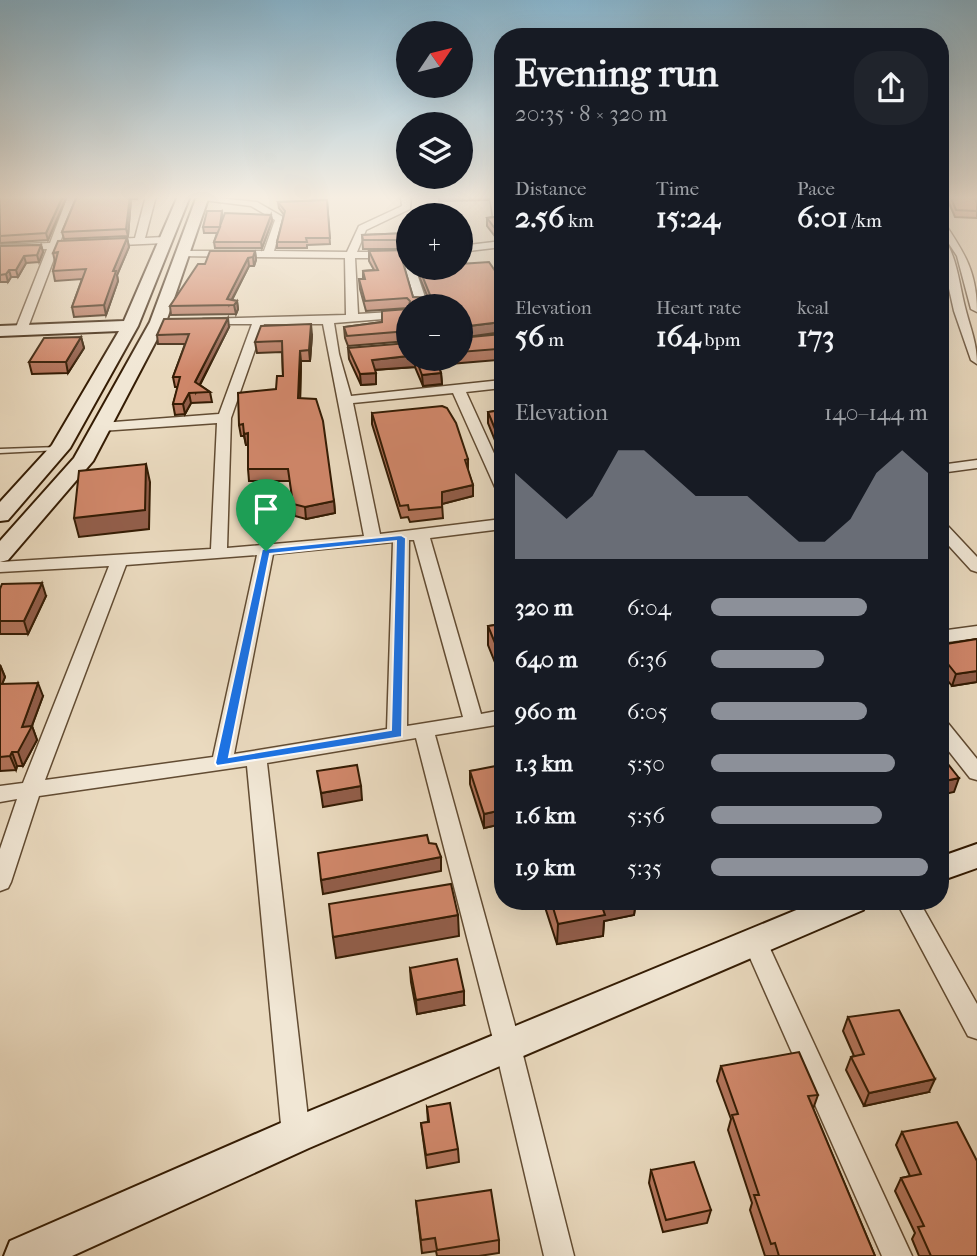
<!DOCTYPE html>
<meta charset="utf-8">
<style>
:root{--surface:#171b24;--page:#20242c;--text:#f1f3f6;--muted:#9ea1a6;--accent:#8c9099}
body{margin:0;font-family:"IM FELL French Canon",serif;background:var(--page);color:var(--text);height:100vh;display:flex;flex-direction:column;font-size:26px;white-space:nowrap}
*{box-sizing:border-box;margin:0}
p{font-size:23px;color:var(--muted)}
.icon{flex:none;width:38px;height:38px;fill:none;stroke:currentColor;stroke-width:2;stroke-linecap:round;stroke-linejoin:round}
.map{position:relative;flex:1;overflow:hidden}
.side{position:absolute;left:494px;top:28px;width:455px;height:882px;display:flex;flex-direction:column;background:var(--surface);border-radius:28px;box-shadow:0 7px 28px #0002}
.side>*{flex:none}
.needle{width:46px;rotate:55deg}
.controls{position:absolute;left:396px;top:21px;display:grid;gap:14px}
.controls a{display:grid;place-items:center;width:77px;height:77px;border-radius:50%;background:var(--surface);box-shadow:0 7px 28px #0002;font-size:35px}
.pin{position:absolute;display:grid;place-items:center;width:60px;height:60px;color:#fff;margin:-72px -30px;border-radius:50% 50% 50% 0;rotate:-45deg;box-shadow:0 0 7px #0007}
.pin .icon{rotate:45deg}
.round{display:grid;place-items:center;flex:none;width:74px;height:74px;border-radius:28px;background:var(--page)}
.summary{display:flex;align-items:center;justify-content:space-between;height:119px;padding:0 21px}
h1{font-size:38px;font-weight:700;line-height:52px}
.metrics{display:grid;grid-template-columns:repeat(3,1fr);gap:10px;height:119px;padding:7px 21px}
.metrics div{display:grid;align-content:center}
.metrics b{font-size:30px;font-weight:700}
.metrics small{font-size:19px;font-weight:400}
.metrics p{font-size:19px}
.chart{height:196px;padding:14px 21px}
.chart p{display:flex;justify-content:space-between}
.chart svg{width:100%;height:126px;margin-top:7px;fill:var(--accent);opacity:.7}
ul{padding:0 21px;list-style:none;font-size:23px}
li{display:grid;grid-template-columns:112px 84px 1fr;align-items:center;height:52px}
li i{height:18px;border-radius:9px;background:var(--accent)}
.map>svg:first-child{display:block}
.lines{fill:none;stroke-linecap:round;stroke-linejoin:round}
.lane-casing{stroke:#624c33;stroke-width:3}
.street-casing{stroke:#624c33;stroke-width:3}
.secondary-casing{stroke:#341c04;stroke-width:4}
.lane{fill:#f1e7d5;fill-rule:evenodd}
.street{fill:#f1e7d5;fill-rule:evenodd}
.secondary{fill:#f1e7d5;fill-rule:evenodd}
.wall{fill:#b3745b;stroke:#341c04;stroke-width:2}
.shaded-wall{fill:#925e4a;stroke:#341c04;stroke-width:2}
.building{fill:#d0876a;stroke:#341c04;stroke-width:2}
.route{fill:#1a73e8;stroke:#fff;stroke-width:2;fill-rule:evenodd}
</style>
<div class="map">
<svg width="977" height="1256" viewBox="0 0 977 1256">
<rect width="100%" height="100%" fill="#eadabf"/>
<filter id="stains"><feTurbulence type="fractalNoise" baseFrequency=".00286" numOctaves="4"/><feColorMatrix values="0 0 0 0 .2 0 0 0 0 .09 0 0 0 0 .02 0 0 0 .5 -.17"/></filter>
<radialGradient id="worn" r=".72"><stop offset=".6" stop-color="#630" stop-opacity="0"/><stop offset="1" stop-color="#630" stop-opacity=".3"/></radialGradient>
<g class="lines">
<g class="lane-casing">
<path id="lane" d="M58 447 62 449 60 450 0 453V449Z"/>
</g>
<g class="street-casing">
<path id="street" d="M68 196H78L60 242 135 238 146 196H156L145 238 164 237 169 240 164 243 58 248 27 330 17 333 15 330 47 249 0 251V245L50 243Z
M199 196 257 202 283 217 274 251 347 252 359 226 402 206 401 196H411L410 209 366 230 357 252H408V258H355L358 314 408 311V317L334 323 339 354 351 396 502 380V388L466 392 502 471V491L495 487 453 393 353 403 380 534 502 519V529L430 538 481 714 502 710V724L435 735 521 1047 574 1256H544L495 1047 416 738 267 763 310 1135 306 1144 296 1148 286 1144 282 1135 247 766 39 796 11 882 8 888 0 891V849L17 799 0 802V786L23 783 109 566 0 572V562L211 549 217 423 101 431 94 427 101 423 219 414 252 324H207L203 323V319L346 315 345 258 178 256V252L182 251H264L275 220 251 206 203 200ZM264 324H323L364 536 227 548 231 418ZM409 540H414L463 717 407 726ZM393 542 387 729 234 754 273 554ZM257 555 213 757 45 780 126 565Z
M490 196H500L501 218 493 216Z
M940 220 943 221C965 253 977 273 977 312L971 309 957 256 940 230Z
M940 237 944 238C958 260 959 285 966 311 971 330 977 344 977 364L971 360 954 311 940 248Z
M502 241V247L460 252V246Z
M408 265V268H415L428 306H416L405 268Z
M977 460V468L940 473V465Z
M940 522 946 524 977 557V572L971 570 940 536Z
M977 626V638L940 643V631Z
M940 720 947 722 977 759V780L970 778 940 740Z
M896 901H919L977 1004V1039L968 1036Z
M755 932 763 935 767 942 912 1256H882L743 942 747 935Z"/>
</g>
<g class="secondary-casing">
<path id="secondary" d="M178 196H190L138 326 70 448 8 520 0 521V502L52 445 119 331 0 336V326L124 321Z
M197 196H209L166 322 93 461 8 560 0 562V541L74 458 150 322Z
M977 844V868L940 881V857Z
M818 901H868L863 910 309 1148 72 1256H4L10 1241 283 1122Z"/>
</g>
<use href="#lane" class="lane"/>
<use href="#street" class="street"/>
<use href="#secondary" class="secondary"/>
</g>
<path class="wall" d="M0 196H67L48 240 0 243Z
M77 196H137V199H131L128 236 64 239 62 232Z
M439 196H489L488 200 439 201Z
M946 196H974L977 203V218L955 217Z
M327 200 330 244 307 245V248H277V242L284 215 279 208 278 202Z
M222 211 223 219 271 215 272 221 262 248H215L214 242 217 233H204L203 227Z
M502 216V239H497L487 226V218Z
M408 233V249H363L362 235Z
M127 238 129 247 117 275 118 281 106 315 74 317 72 307 82 279 55 281 53 271 55 262 53 253Z
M41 245 43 252 39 262 26 263 18 277H11L8 282H0V246Z
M408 250V263L404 267 413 297 428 298 416 268H460L502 281V371L497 360 438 365 441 373 442 384 423 386 415 367 375 370 376 384 361 385 349 359 348 348 408 359H460V338L502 334V332L460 338V306H408V308L366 311 360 289 359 279H363V271L374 270 369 261V251Z
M255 251 256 260 254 266H249L232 300 237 301 238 309 236 314 171 315 170 306 205 264Z
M408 309V341L348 346 345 338 344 327 382 322Z
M229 327 200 385 210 392 212 402 191 403 185 414 175 415 173 404 178 387H175L173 377 185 344H158L157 335Z
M312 335 310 361H301L300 398 334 501 335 513 306 519 295 516 290 481H249L248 469V445H246L244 436H241L239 425 276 389 283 376 282 352 257 353 255 342Z
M81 337 84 348 68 373 32 374 29 362Z
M502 410V458L488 423V412Z
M372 413 468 459V471L473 485V496L442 504 443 518 410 522 408 517 401 518 372 424Z
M940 576 943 602 940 614Z
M0 589 46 596 28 634H0Z
M502 624V680L488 645V626Z
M977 639V682L952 686 940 671V645Z
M0 665 5 677 2 684 43 696 32 726 37 740 23 766H17L16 770 0 771Z
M502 768V824L484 828 470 784V771Z
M543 901H636L634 915 604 921 603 936 557 944Z
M410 968 464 1005 417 1014 411 982Z
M848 1017 929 1092 864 1106 846 1070 851 1057 854 1056 843 1031Z
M721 1066 818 1095 813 1109 875 1256H765L750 1210 752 1203 728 1130 731 1119 717 1081Z
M427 1107 458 1149 459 1162 427 1168 421 1123 428 1122Z
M902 1132 977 1256H919L912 1239 915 1233 895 1191 901 1178 910 1176 896 1145Z
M651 1170 711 1210 707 1223 663 1232 649 1183Z
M416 1201 499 1240V1253L479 1256H437L436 1251 422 1253Z"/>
<path class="shaded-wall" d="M63 196H67L48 240 46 233Z
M130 196H131V199L128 236 126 229Z
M271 215 272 221 262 248 261 242Z
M127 238 129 247 117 275 118 281 106 315 104 305 113 271Z
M41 245 43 252 39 262 37 255Z
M255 251 256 260 254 266 253 257Z
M408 253V263L402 269V259Z
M24 256 26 263 18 277 16 270Z
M248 258 249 266 229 305 227 299Z
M9 270 11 277 8 282 6 274Z
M502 286V296L498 289Z
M237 301 238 309 236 314 234 305Z
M228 318 229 327 196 392 195 382Z
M502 322V332L460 338V327Z
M311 324 312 335 310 361 309 350Z
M81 337 84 348 68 373 66 362Z
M300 351 301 361 300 409 298 398Z
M408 356V359H415V367L372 370V360Z
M376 373V384L361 385 360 374Z
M441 373 442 384 423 386 422 375Z
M189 393 191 403 185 414 183 404Z
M248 433 250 445H246L244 434Z
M146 464 150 482 149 529 79 537 74 518Z
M473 485V496L442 504V492Z
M334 501 335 513 306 519 305 507Z
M42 583 46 596 28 634 24 621Z
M0 665 5 677 0 689Z
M977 671V682L952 686 956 674Z
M38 683 43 696 31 728 32 726 37 740 23 766 18 752 22 727Z
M12 752 17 766 16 770 10 756Z
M959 778 954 792 940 795V782Z
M361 786 362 800 323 807 321 793Z
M502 810V824L484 828V814Z
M441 857V871L323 894 321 880Z
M600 901H636L634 915 604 921 603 936 557 944 558 924Z
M458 915 459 936 336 958 333 937Z
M464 991V1005L417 1014 416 1000Z
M935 1079 929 1092 864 1106 869 1093Z"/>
<path class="building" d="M0 196H63L46 233 0 236Z
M77 196H130L126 229 62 232Z
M950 196H974L977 203V211L956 210Z
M327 200 330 238H306L307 242H277L285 211 278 202Z
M207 211H222L220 226 225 213 271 215 261 242H214L220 227H203Z
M502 216V231H497L487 218Z
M408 233V240H363L362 235Z
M127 238 113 271H116L104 305 72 307 86 269 53 271 58 252 53 253 58 241Z
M41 245 37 255 24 256 16 270H9L6 274 0 275V246Z
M408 250V253L402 259 413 297 428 298 430 295 419 268H460V264L489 262 502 281V286L498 289 502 296V324V322L460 327V306H409L410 301 407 298 365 301 359 279H365L363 271 378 270 369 251Z
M210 251H255L253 257 248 258 227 299 237 301 234 305 170 306 198 264H205Z
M408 309V331L347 336 344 327 382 322V311Z
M228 318 195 382 210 392 189 393 183 404H173L180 377H173L189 334 157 335 164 319Z
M311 324 309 350 300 351 298 398 316 399 323 421 334 501 305 507 293 504 288 469H248V433L244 434 243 424 239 425 238 393 276 389 277 376H283L282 341 255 342 261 326Z
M502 334V360L497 349 460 352V338Z
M81 337 66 362H29L44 338Z
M408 343V356L372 360 376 373 360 374 348 348Z
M416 359H436L441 373 422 375Z
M442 406 447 408 456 423 468 459 465 460 473 485 442 492V507L409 510 408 505 400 506 372 413Z
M502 410V446L488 412Z
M146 464 145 510 74 518 79 471Z
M940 576 944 577 943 602 940 601Z
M42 583 24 621H0V589L2 584Z
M502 624V660L488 626Z
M977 639V671L956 674 940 654V645Z
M38 683 22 727 32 726 18 752H12L10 756 0 757V684Z
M940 754 959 778 940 782Z
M357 765 361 786 321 793 317 771Z
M501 765 502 768V810L484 814 470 771Z
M427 835 429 843 436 844 441 857 321 880 318 853Z
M451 884 458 915 333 937 329 904Z
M551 901H601H600L605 915 558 924Z
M457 959 464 991 416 1000 410 968Z
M899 1010 935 1079 869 1093 851 1057 864 1054 848 1017Z
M799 1052 818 1095 808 1096 875 1256H779L775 1243 771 1244 754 1195H759L732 1115 738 1114 721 1066Z
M450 1103 458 1149 426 1155 421 1123 429 1122 427 1107Z
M957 1122 977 1161V1256H931L918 1227 924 1226 901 1178 921 1174 902 1132Z
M694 1162 711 1210 666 1220 651 1170Z
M491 1190 499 1240 437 1250 435 1238 421 1240 416 1201Z"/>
<linearGradient id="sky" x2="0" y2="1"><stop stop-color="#88b7d1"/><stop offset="0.53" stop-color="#f6eee2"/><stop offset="1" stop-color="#f6eee2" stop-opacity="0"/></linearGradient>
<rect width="977" height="372" fill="url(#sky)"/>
<path class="route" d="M401 535 406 538 402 737 217 766 215 763 262 549ZM396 541 391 730 229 757 270 554Z"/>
<rect width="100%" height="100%" filter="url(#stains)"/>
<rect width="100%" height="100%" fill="url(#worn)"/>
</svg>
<div class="controls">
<a><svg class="needle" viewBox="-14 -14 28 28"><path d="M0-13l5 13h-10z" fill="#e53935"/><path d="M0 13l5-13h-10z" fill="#9ea1a6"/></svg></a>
<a><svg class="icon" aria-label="layers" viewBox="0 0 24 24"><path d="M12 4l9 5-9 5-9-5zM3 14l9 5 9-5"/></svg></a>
<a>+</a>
<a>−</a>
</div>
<div class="pin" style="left:266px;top:551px;background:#1e9e55"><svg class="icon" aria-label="arrive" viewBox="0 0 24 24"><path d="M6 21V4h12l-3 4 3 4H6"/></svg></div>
<section class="side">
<div class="summary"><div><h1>Evening run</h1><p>20:35 · 8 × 320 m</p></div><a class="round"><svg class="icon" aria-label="share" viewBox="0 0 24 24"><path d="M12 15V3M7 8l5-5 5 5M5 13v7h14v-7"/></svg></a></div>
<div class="metrics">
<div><p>Distance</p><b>2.56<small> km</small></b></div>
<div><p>Time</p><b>15:24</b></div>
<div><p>Pace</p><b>6:01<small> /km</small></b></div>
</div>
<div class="metrics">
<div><p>Elevation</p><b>56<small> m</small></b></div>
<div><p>Heart rate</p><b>164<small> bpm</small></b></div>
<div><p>kcal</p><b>173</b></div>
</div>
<div class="chart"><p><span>Elevation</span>140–144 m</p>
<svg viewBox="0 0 160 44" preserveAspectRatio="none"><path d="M0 44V14L10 22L20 30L30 22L40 6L50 6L60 14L70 22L80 22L90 22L100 30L110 38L120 38L130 30L140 14L150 6L160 14V44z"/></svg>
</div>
<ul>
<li><b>320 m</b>6:04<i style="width:72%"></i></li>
<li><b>640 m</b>6:36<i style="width:52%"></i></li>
<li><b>960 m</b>6:05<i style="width:72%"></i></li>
<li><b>1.3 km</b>5:50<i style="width:85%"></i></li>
<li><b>1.6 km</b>5:56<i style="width:79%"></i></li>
<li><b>1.9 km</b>5:35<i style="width:100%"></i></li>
</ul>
</section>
</div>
